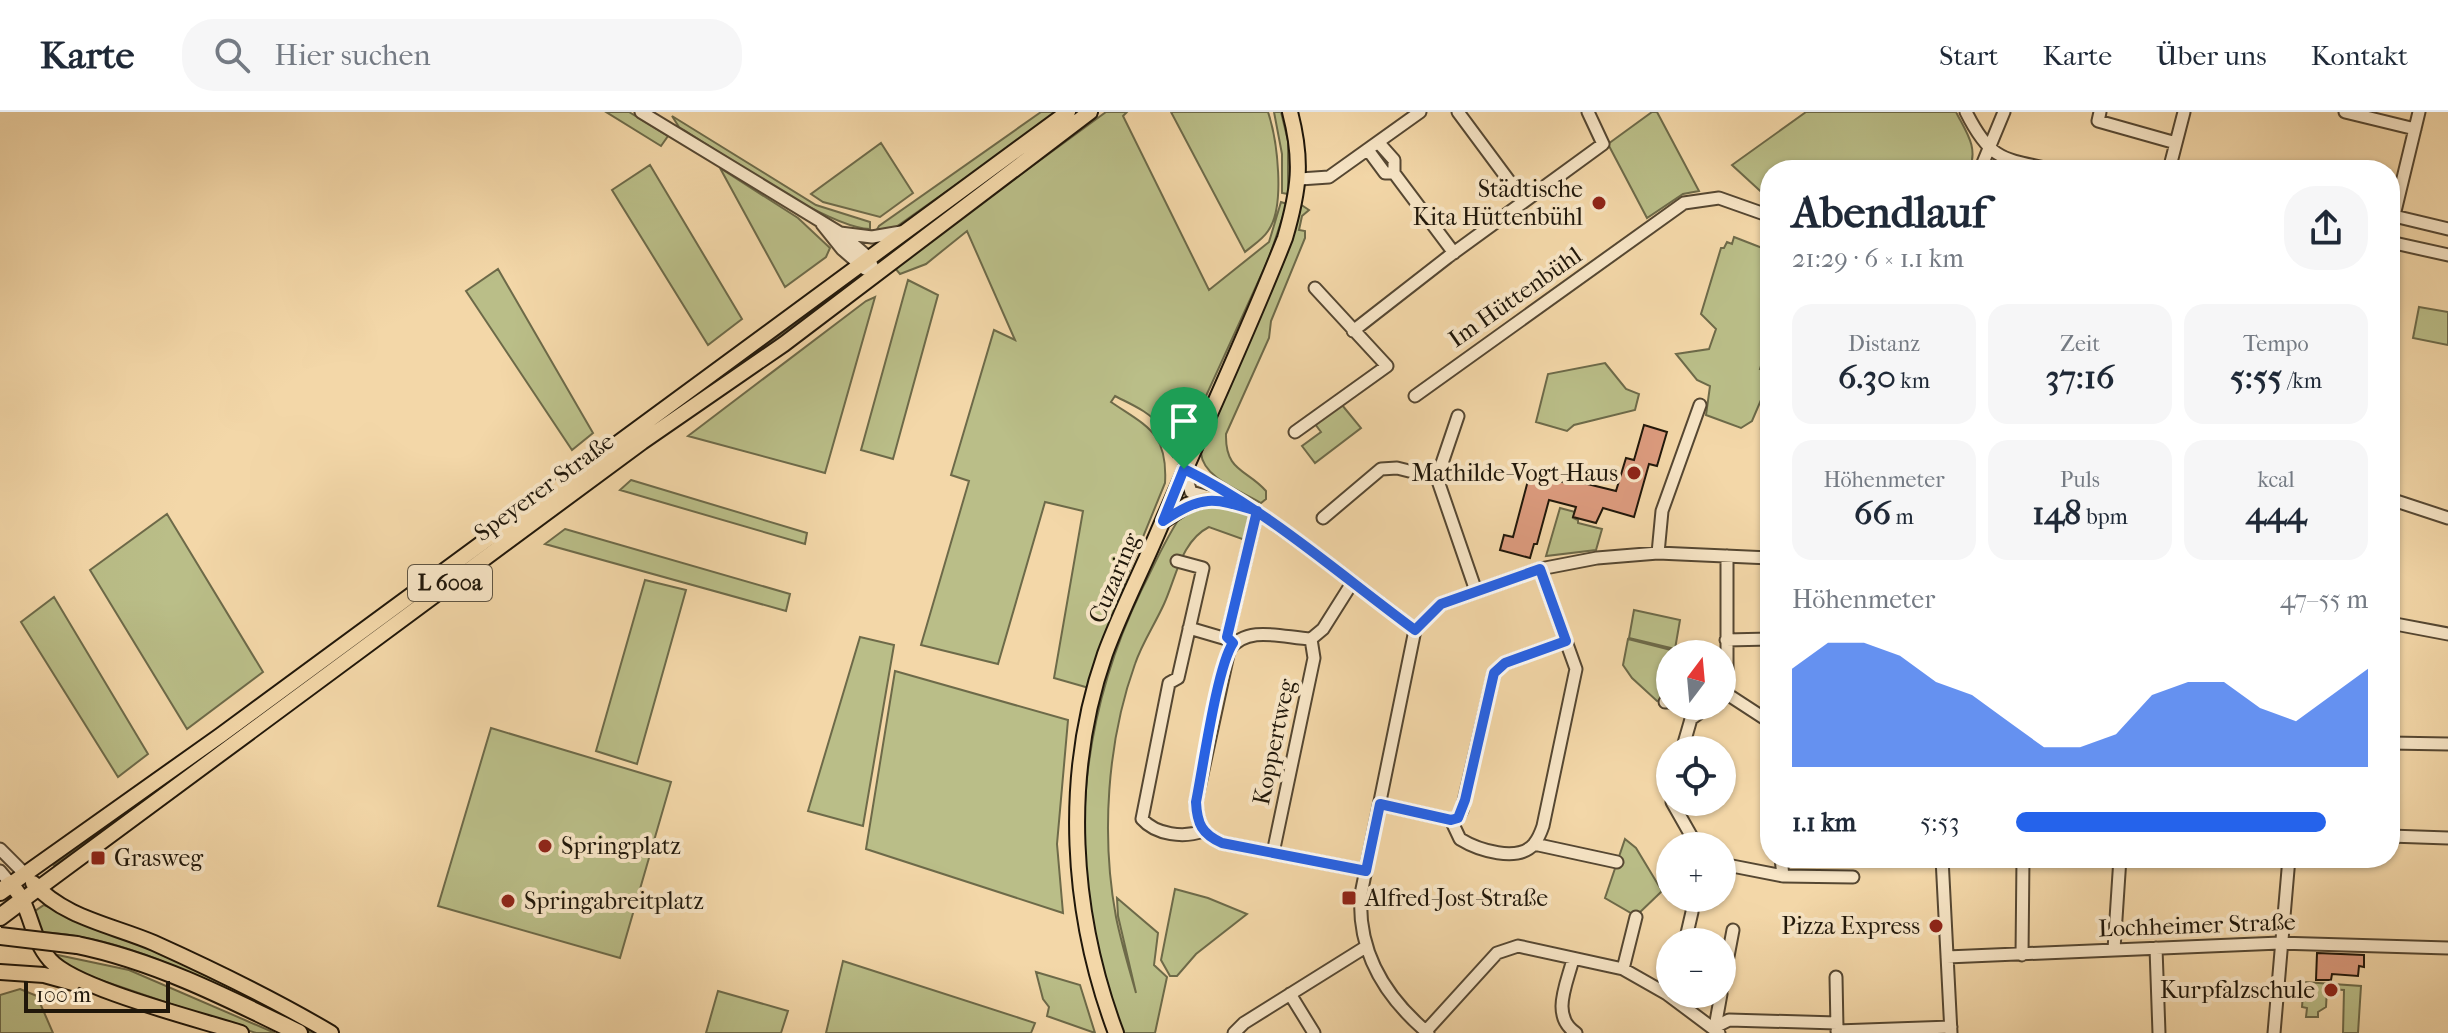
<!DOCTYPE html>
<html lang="de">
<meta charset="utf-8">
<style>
:root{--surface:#fff;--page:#f6f6f7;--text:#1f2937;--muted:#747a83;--line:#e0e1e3;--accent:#2563eb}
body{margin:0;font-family:"IM FELL French Canon",serif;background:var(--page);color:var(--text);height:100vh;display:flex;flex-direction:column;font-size:30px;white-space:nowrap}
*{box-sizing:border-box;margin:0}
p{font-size:26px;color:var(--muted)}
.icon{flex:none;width:44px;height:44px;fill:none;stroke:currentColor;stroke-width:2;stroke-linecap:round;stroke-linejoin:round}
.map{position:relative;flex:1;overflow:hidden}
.side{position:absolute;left:1760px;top:48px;width:640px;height:708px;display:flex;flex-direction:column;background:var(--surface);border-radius:32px;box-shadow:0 2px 6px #0004}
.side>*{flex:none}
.needle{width:52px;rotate:16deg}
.controls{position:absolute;left:1656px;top:528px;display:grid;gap:16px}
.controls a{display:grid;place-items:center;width:80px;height:80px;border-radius:50%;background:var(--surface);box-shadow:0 2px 6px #0004;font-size:40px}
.scale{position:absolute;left:24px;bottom:20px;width:146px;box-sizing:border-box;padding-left:8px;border:4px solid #20170a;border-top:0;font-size:22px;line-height:28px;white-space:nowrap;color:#20170a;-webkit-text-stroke:6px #f7e5c6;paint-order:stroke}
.pin{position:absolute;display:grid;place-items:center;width:68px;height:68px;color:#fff;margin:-82px -34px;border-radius:50% 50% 50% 0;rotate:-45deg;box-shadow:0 0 8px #0007}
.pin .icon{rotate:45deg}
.round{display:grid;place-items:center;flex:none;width:84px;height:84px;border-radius:32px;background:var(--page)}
.summary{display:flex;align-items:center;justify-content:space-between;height:136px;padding:0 32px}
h1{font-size:44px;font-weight:700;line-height:60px}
.figures{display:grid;grid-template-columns:repeat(3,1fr);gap:12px;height:136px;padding:8px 32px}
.figures div{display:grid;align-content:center;border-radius:20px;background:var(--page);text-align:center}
.figures b{font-size:34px;font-weight:700}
.figures small{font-size:22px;font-weight:400}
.figures p{font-size:22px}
.chart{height:224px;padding:16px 32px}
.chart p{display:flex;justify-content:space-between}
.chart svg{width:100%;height:144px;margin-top:8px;fill:var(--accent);opacity:.7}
ul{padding:0 32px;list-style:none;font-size:26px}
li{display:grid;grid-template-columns:128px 96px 1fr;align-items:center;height:60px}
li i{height:20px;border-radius:10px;background:var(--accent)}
header{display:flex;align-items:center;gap:48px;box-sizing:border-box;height:112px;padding:0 40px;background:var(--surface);border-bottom:2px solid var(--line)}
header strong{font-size:38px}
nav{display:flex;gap:44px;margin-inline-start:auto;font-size:28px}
.search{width:560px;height:72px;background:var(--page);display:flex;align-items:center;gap:20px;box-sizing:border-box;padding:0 28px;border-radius:32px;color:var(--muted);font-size:30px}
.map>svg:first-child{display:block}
.green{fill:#babe88;stroke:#6d6a49;stroke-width:2}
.building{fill:#dc9b7e;stroke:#20170a;stroke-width:2}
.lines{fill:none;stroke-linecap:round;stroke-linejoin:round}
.minor-casing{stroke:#554732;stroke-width:15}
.major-casing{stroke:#20170a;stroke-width:18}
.highway-casing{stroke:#20170a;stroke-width:20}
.minor{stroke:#f7e5c6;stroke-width:11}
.major{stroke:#f3d7a8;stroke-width:14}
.highway{stroke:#f3d7a8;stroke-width:16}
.highway-bridge-casing{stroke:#20170a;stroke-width:20;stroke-linecap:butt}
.highway-bridge{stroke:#f3d7a8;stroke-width:16}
.route-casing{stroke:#fff;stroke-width:16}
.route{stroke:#2563eb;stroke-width:10}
.poi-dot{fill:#8f2418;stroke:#f7e5c6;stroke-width:3}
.labels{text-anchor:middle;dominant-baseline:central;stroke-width:8;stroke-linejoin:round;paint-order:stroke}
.shield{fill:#f7e5c6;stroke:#605542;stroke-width:2}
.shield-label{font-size:22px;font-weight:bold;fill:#20170a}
.poi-label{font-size:24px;fill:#20170a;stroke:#f7e5c6;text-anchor:end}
.street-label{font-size:24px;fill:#20170a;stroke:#f7e5c6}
</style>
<header>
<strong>Karte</strong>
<div class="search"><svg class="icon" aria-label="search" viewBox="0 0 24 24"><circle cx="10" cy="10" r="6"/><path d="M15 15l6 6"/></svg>Hier suchen</div>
<nav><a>Start</a><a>Karte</a><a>Über uns</a><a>Kontakt</a></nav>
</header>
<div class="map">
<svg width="2448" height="921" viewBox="0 0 2448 921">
<rect width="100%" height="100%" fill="#f3d7a8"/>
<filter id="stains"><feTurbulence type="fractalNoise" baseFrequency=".0025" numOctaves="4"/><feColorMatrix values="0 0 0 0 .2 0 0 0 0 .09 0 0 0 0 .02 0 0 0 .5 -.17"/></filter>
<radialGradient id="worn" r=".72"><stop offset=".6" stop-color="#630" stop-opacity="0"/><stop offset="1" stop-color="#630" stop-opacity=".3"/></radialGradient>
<path class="green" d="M606 0H629L668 24 661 34Z
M1041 0H1059L896 115 875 121 879 114Z
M1106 0H1127L1123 4 1209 178 1269 130 1281 90 1287 92 1269 146 1180 341 1173 345C1166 335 1165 324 1159 314 1151 300 1128 291 1115 284L1111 290C1146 314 1168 320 1165 371L1125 469 1089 576 1054 566 1083 399 1045 390 998 552 921 533 969 369 951 363 994 218 1015 228 967 119 926 152 900 162 894 155Z
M1171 0H1268C1277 27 1286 94 1268 119 1263 127 1252 134 1245 140Z
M1274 0H1281L1288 29V82L1282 81V42Z
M1652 0H1657L1699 79 1683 82 1647 106 1608 32Z
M1806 0H1956C1966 20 1979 36 1969 58H1770V88L1732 53Z
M672 4 816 93 870 110V117C827 116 720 40 679 15Z
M881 31 913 81 880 105 823 90 811 82Z
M650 53 742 207 708 233 612 78Z
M720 56 798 106 830 136 826 145 785 175Z
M1300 92 1309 98 1302 104 1299 118 1305 119V126L1271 209 1269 226 1226 322C1225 360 1247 357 1266 379V387L1261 391C1241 379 1203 366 1201 341L1287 142Z
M1734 125 1770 139V242L1765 241 1760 257 1770 260V267L1752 309 1741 316 1706 303 1710 274 1697 268 1676 242 1709 237 1716 217 1701 202 1721 136H1724L1727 130 1732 132Z
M498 157 593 321 572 338 466 179Z
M852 165 854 167 851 170 58 755 54 753Z
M908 168 938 183 893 347 861 338Z
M875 185 825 361 688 324 866 189Z
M2419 195 2448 200V233L2413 226Z
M1605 251 1626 277 1639 282 1635 298 1574 313 1567 319 1536 310 1548 262Z
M1342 293 1361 316 1315 351 1302 334 1321 320 1315 312Z
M631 368 807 421 805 432 620 378Z
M1213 392 1253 400 1245 428 1209 415C1181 429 1176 466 1164 492 1155 512 1142 531 1135 552 1107 630 1101 724 1116 805 1121 830 1129 856 1136 881L1118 804 1117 786 1158 821 1154 853 1167 865 1155 921H1121C1113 896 1102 871 1097 846 1070 720 1085 595 1141 479 1154 454 1165 427 1181 404L1189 398Z
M1560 396 1575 400 1573 406 1578 408V411L1602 417 1596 438 1546 444Z
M167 402 263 560 187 617 90 458Z
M565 417 790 482 786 499 545 432Z
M645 468 686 478 637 652 596 639Z
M54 485 148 642 118 665 21 510Z
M1634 498 1680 508 1675 537 1629 526Z
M860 525 894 533 863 714 808 699Z
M1628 527 1675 539 1670 542 1668 587 1657 589 1632 566 1623 553Z
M895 559 1068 608 1057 732 1063 801 866 737Z
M491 616 671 670 620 846 438 794Z
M1625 727 1636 736 1662 779 1636 804 1605 786Z
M1175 777 1208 786 1247 802 1196 842 1177 864H1170L1161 848Z
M44 793 208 860 321 921H311C226 879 135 824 39 820L35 799Z
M53 842 129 858 275 921H256L80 861 63 853Z
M843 849 1035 911 1031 921H826Z
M1036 860 1080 873 1095 921 1047 904 1049 895 1043 887Z
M2304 870 2361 874 2358 921H2343L2344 878 2327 877 2326 895 2318 900V905H2306L2307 896 2302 895Z
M20 877 37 884 53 921H0V883Z
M718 879 788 899 781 921H706Z"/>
<path class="building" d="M1644 313 1667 320 1657 354 1649 352 1634 405 1603 396 1596 411 1573 405 1576 395 1549 388 1537 432H1534L1530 446 1500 438 1504 423 1513 425 1530 361 1566 371 1567 367 1616 379 1626 346 1634 348Z
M2317 841 2364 843V855L2359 854 2358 864 2332 862 2331 868H2316Z"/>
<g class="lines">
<g class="minor-casing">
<path id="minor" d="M641 0 840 121 869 146 876 163
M1458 0 1524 89
M1966 0C1991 50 2004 47 2055 58
M2100 0 2098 9 2176 31
M2345 0 2415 17
M1378 30 1394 48V61L1454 141
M1368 38 1385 61H1394
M1980 58 2004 0
M2169 58 2184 0
M1300 67 1329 65 1420 0
M2394 104 2448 117
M822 112 842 137 865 157
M2390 120 2419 0
M840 121 872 125 901 120
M2390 130 2448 143
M1353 219 1448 145 1603 32 1588 0
M1415 284 1684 91 1719 86 1770 104
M1295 320 1387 254 1315 176
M1184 357C1269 400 1339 461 1415 518
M1184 359 1191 380 1245 395
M1437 366 1458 304
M2390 387 2448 406
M1323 406 1381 357 1397 356 1437 366 1476 479
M1658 441 1662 399 1700 293
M1727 444V582L1770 610
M1177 449 1203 456 1178 566 1169 571 1142 707C1156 723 1184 726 1203 719
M1352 471 1323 517 1311 527C1284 526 1247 512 1229 538L1196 690C1197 712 1202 722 1222 731L1366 759
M2390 511 2448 522
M1189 516 1230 528
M1227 525 1257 399
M1726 528 1770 527
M1665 590H1670
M2390 631 2448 632
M1682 638 1691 607 1709 594
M1672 690 1697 734
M1380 692 1451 708 1460 727C1478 738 1518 751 1534 732 1538 727 1541 720 1543 714L1576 557 1540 457
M1451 708 1458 706 1462 698 1494 561 1505 551 1566 529
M2390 724 2448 726
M1534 732 1617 750
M0 737 24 761
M1273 741 1314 546 1311 527
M1781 746 1783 764 1853 765
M1942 746 1951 921
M1722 752 1783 764
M0 759 11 772
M1685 830 1692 800
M2156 836 2159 921
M2114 837 2120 746
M2022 843 2023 746
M1947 845 2280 831 2448 836
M1573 847C1567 872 1550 904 1576 921
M1623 857 1636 805
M1836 865 1837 916
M1722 876 1733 818
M1290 882 1314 921
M1721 882 1715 915 1729 908 1837 911
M1426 919 1497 841 1518 834 1623 857 1667 882 1719 921
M1837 919 1951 915
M1234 921 1244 911 1364 836
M1428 921C1385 885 1357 839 1361 782L1415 518 1441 492 1540 457 1597 446 1658 441 1770 446
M2274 921 2289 746"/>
</g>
<g class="major-casing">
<path id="major" d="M1163 409 1187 393 1206 387
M33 771C64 806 112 813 154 831 216 859 272 886 331 921
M24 787 642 330 784 232 1090 0
M0 860 44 863 73 871
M241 921C198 907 76 877 50 848 29 824 33 796 11 772L221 623 1068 0
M1116 921C1071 801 1062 665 1105 542 1120 501 1141 460 1158 420 1200 322 1246 225 1285 126 1299 78 1303 49 1290 0"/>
</g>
<g class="highway-casing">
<path id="highway" d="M0 780 11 772
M0 805 24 787
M77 833C155 849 228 886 299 921"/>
</g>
<use href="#minor" class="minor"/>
<use href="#major" class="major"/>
<use href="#highway" class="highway"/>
<g class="highway-bridge-casing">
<path id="highway-bridge" d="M0 824 77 833"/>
</g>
<use href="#highway-bridge" class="highway-bridge"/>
</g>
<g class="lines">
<g class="route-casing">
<path id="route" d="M1184 357 1163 409C1203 383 1212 385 1257 399L1227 525 1233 531C1217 555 1203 656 1196 690 1197 712 1202 722 1222 731L1366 759 1380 692 1451 708 1458 706 1465 688 1494 561 1505 551 1566 529 1540 457 1441 492 1415 518C1339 462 1269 399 1184 357"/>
</g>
<use href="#route" class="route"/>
</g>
<g class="poi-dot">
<circle cx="1599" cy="91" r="8"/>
<circle cx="1634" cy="361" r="8"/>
<circle cx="545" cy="734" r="8"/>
<rect x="90" y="738" width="16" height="16" rx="4"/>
<rect x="1341" y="778" width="16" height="16" rx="4"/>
<circle cx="508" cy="789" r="8"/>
<circle cx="1936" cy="814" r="8"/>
<circle cx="2331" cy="878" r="8"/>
</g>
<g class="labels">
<rect class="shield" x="408" y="453" width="84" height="36" rx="6"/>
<g class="shield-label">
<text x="450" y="471">L 600a</text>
</g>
<g class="poi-label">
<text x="1583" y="77">Städtische<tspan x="1583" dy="28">Kita Hüttenbühl</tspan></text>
<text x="1618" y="361">Mathilde-Vogt-Haus</text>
<text x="561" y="734" text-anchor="start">Springplatz</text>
<text x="114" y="746" text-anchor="start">Grasweg</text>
<text x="1365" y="786" text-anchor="start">Alfred-Jost-Straße</text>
<text x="524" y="789" text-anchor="start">Springabreitplatz</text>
<text x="1920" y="814">Pizza Express</text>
<text x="2315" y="878">Kurpfalzschule</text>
</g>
<g class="street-label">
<text transform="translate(1515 185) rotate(-35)">Im Hüttenbühl</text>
<text transform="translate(544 375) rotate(-36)">Speyerer Straße</text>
<text transform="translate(1114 466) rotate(-67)">Cuzaring</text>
<text transform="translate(1274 630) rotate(-78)">Koppertweg</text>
<text transform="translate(2197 813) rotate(-2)">Lochheimer Straße</text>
</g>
</g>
<rect width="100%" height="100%" filter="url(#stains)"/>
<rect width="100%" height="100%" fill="url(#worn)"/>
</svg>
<div class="controls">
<a><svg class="needle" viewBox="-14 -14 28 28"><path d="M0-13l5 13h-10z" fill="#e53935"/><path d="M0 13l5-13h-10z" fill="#747a83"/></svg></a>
<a><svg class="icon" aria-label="locate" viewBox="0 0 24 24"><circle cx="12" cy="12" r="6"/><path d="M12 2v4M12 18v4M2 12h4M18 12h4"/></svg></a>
<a>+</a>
<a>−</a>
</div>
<div class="scale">100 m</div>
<div class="pin" style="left:1184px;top:357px;background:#1e9e55"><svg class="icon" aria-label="arrive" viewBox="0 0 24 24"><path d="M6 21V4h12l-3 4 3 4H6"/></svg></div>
<section class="side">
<div class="summary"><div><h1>Abendlauf</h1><p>21:29 · 6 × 1.1 km</p></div><a class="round"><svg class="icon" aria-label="share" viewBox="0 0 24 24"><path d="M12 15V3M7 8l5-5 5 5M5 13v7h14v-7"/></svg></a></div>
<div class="figures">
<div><p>Distanz</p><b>6.30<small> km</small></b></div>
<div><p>Zeit</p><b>37:16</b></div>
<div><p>Tempo</p><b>5:55<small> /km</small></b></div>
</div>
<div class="figures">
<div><p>Höhenmeter</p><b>66<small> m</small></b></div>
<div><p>Puls</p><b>148<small> bpm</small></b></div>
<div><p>kcal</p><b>444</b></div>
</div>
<div class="chart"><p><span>Höhenmeter</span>47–55 m</p>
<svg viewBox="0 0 160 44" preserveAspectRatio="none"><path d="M0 44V14L10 6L20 6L30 10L40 18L50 22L60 30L70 38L80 38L90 34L100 22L110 18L120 18L130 26L140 30L150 22L160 14V44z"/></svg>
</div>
<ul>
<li><b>1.1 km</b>5:53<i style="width:88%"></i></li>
</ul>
</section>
</div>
